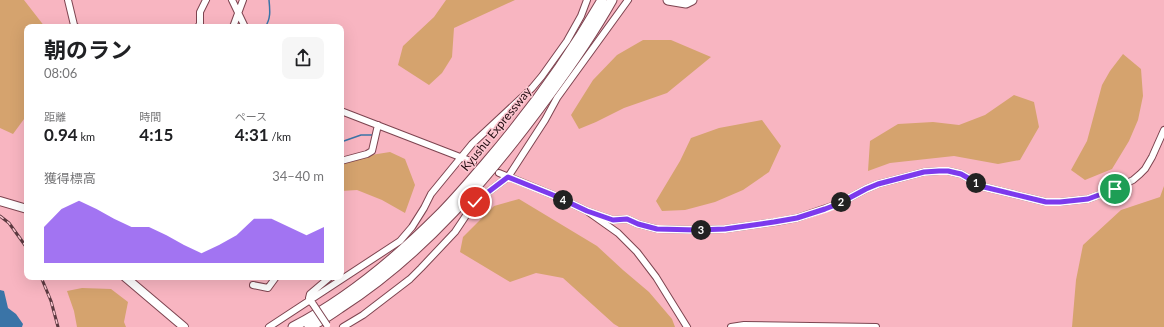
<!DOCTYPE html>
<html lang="ja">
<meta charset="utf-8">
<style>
:root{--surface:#fff;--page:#f6f6f6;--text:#202124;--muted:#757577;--accent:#7c3aed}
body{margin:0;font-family:Lato,"Noto Sans JP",sans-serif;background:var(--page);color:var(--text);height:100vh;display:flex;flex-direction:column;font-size:15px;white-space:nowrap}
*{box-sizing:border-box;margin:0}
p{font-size:13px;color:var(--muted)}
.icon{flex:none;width:22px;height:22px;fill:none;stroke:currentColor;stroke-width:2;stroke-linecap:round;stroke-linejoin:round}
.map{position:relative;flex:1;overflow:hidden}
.drawer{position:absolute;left:24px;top:24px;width:320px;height:256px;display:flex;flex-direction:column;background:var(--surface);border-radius:8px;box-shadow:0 4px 16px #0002}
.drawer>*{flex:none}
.pin{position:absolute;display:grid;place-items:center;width:34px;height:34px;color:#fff;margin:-17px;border:2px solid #fff;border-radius:50%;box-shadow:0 1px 4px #0007}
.km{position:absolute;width:20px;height:20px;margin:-10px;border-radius:50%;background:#222;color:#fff;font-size:11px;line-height:20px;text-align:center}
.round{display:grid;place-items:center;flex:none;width:42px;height:42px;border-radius:8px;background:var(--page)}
.headline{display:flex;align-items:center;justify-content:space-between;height:68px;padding:0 20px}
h1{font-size:22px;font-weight:700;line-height:30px}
.stats{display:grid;grid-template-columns:repeat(3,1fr);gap:6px;height:68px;padding:4px 20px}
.stats div{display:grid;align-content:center}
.stats b{font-size:17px;font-weight:700}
.stats small{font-size:11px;font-weight:400}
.stats p{font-size:11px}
.chart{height:112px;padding:8px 20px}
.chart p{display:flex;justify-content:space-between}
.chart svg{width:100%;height:72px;margin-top:4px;fill:var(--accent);opacity:.7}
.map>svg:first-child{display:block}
.green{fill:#d5a36e}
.water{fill:#3a74a7}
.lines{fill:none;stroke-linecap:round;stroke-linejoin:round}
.stream{stroke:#3a74a7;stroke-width:1.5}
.minor-casing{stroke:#7d4450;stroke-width:8}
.major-casing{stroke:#7d4450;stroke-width:10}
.highway-casing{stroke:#7d4450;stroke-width:11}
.minor{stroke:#fff;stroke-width:6}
.major{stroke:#fff;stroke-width:8}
.highway{stroke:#fff;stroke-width:9}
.rail-casing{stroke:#5d3a41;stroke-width:3}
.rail{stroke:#fdc6d0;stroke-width:1.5;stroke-dasharray:4.5;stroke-linecap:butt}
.minor-bridge-casing{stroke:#7d4450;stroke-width:8;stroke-linecap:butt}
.minor-bridge{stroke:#fff;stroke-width:6}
.route-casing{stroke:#fff;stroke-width:8}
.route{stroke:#7c3aed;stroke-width:5}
.labels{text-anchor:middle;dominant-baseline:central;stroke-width:3;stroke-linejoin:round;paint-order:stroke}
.street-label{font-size:12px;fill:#220c11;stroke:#fdc6d0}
</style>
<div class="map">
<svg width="1164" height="327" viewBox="0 0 1164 327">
<rect width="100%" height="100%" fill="#f8b5c1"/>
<path class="green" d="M0 0H24L45 27H27V115L13 134 0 128Z
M446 0H515L454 28 452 57 442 73 429 85 398 65 403 46 434 17Z
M643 40H671L711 57 667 93 624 108 596 122 579 129 571 115 593 80 617 55Z
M1123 54 1141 69 1143 96 1138 120 1129 141 1112 169 1085 180 1071 170 1087 141 1102 85 1110 71Z
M1014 95 1034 102 1039 127 1020 160 998 164 954 156 890 163 868 171 870 141 898 124 933 122 959 125 985 115Z
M762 120 781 146 769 172 743 190 715 202 685 210 662 211 656 201 680 161 691 138 719 128Z
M390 152 405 159 415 185 405 213 382 200 357 190 341 191 342 163 371 155Z
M1164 186V327H1072L1076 280 1083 245 1121 210 1160 197Z
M519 199 597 246 623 270 649 292 672 319 675 327H619L614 324 563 278 536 273 510 282 460 252 463 237 494 206Z
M82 288 111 289 128 302 124 322 126 327H77L74 311 67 291Z"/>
<path class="water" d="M0 290 4 291 8 308 16 314 23 324 22 327H0Z"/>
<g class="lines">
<path class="stream" d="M265 27C271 19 270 10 269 0
M341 142 361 135H373"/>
<g class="minor-casing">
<path id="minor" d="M68 0 74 25 76 27
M232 0 245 27
M198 27 200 24V12L206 0
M233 27 243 0
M341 111 473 162
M341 161 367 154 372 151 378 125
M499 173 553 195 587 211 618 233 637 252 656 277 687 327
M587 211 613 220 627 219 638 224 657 229 697 230 725 229 775 222 797 218 838 204 866 189 878 184 924 172 939 171H948L961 174 984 187 1046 202H1060L1088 199 1115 189 1133 180 1140 174 1145 169 1152 157 1164 130
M253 285 268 288 276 277
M312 303 309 298 310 294 330 277
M269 327 400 241 412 227 424 208 431 194 472 144 532 88 542 76 567 41 581 16 587 0
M343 327 363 315 410 279 421 268 455 232 475 202 508 177 545 120 557 98 628 0
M731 327 744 325 876 327"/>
</g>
<g class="major-casing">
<path id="major" d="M0 201 27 209
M125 277 184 327"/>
</g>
<g class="highway-casing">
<path id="highway" d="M668 0 686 3 692 0
M293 327C347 299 396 258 439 215 455 199 469 182 484 165 528 114 568 59 602 0
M309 327C320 322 330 315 340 308 423 255 489 177 547 98 570 67 593 34 612 0"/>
</g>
<use href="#minor" class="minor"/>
<use href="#major" class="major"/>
<use href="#highway" class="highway"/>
<g class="rail-casing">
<path id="rail" d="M0 216 9 223 27 248
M41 277 51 301 58 327"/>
</g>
<use href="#rail" class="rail"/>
<g class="minor-bridge-casing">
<path id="minor-bridge" d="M313 304 327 325"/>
</g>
<use href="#minor-bridge" class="minor-bridge"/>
</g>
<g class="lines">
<g class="route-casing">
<path id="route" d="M475 202 508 177 553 195 587 211 613 220 627 219 638 224 657 229 697 230 725 229 774 222 797 218 825 209 838 204 866 189 878 184 924 172 939 171H948L961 174 984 187 1046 202H1060L1088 199 1115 189"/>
</g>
<use href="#route" class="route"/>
</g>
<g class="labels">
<g class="street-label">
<text transform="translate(496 129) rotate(-51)">Kyushu Expressway</text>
</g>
</g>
</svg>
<div class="pin" style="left:1115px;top:189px;background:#1e9e55"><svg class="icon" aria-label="arrive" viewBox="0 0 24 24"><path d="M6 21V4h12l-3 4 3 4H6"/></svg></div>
<div class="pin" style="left:475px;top:202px;background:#d93025"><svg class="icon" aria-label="check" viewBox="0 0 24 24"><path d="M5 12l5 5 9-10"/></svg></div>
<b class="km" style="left:976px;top:183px">1</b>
<b class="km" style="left:841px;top:202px">2</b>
<b class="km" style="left:701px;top:230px">3</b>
<b class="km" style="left:563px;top:200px">4</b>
<section class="drawer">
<div class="headline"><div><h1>朝のラン</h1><p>08:06</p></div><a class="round"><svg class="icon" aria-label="share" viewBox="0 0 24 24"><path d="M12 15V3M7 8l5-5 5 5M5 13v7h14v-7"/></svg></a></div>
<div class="stats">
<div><p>距離</p><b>0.94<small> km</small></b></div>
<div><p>時間</p><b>4:15</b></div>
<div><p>ペース</p><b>4:31<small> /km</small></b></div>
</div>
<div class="chart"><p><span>獲得標高</span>34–40 m</p>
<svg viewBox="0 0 160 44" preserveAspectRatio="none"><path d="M0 44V22L10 11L20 6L30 11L40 17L50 22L60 22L70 27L80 33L90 38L100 33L110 27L120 17L130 17L140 22L150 27L160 22V44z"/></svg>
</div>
</section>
</div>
